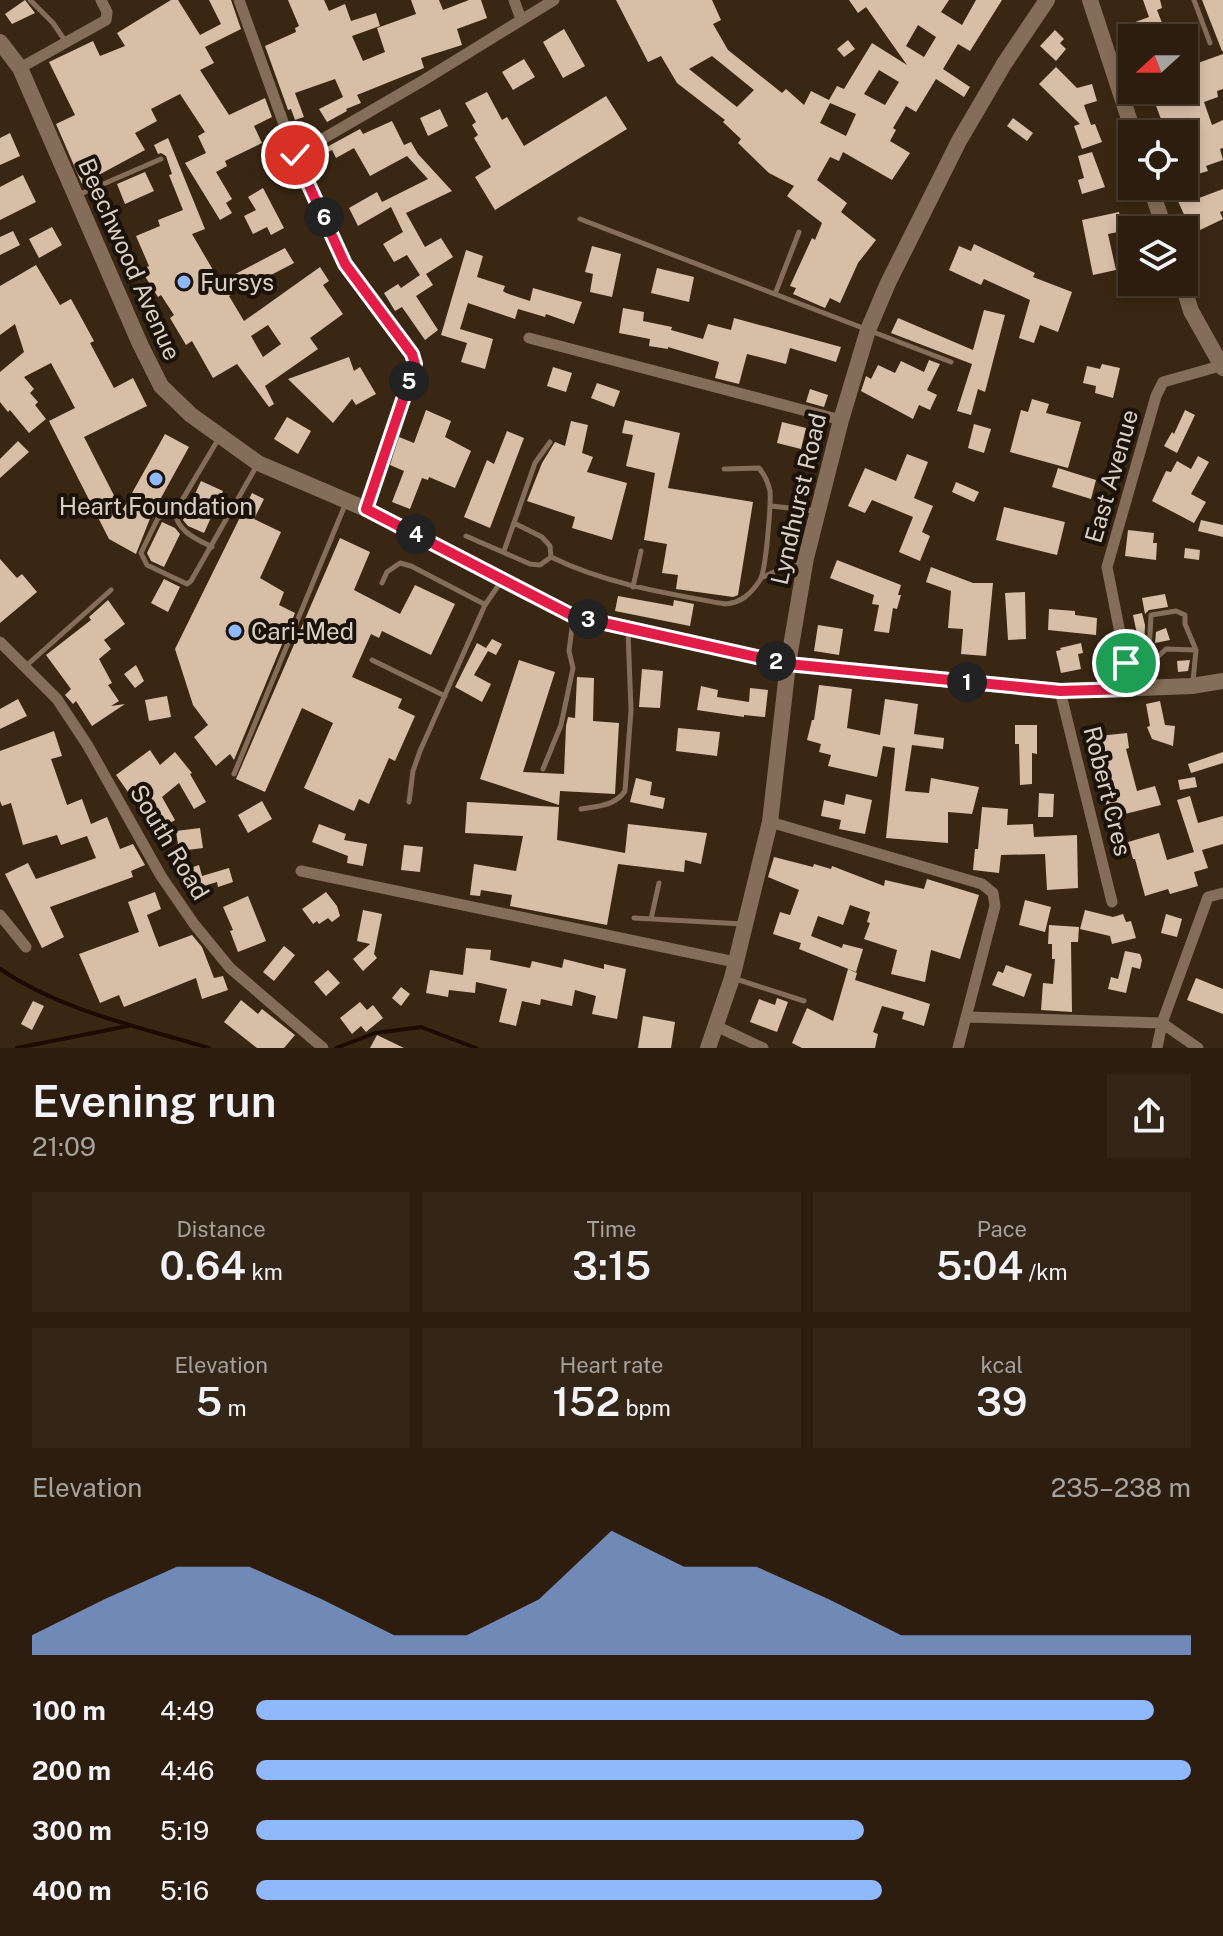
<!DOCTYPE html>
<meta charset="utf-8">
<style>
:root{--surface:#2c1d0e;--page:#342617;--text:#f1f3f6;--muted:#a6a29e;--line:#483b2e;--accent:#8fb8fd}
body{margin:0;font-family:"Public Sans",sans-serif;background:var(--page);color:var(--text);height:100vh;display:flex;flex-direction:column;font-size:30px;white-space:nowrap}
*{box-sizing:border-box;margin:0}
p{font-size:26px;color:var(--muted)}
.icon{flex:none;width:44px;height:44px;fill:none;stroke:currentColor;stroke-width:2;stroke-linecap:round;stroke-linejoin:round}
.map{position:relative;height:1048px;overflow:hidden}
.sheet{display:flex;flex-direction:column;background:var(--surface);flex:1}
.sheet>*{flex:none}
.needle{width:52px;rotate:249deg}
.fabs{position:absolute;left:1118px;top:24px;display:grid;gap:16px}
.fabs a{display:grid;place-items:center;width:80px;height:80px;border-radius:0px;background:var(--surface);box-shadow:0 4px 12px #0003,0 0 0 2px var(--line);font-size:40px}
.pin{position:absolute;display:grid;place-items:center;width:68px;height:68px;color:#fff;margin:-34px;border:4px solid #fff;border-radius:50%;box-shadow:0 2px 8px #0007}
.km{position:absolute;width:40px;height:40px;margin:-20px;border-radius:50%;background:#222;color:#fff;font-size:22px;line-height:40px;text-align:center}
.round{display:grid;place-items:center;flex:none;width:84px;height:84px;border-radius:0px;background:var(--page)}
.summary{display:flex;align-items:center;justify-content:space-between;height:136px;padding:0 32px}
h1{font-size:44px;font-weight:600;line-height:60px}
.metrics{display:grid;grid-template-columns:repeat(3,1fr);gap:12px;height:136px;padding:8px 32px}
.metrics div{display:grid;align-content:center;border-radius:0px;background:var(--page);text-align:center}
.metrics b{font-size:40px;font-weight:600}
.metrics small{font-size:22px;font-weight:400}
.metrics p{font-size:22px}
.chart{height:224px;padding:16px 32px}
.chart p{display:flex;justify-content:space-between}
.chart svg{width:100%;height:144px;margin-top:8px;fill:var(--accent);opacity:.7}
ul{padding:0 32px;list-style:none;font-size:26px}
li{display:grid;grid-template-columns:128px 96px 1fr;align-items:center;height:60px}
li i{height:20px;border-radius:10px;background:var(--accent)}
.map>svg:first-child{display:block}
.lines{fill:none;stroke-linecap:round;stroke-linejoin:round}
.stream{stroke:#1e0a00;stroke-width:4}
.building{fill:#d7bea7;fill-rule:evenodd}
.lane{stroke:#856e59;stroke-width:5}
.street{stroke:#856e59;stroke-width:11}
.secondary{stroke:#856e59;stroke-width:16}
.route-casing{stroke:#fff;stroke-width:16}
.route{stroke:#e11d48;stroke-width:10}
.poi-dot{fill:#8fb8fd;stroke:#1b120a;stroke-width:3}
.labels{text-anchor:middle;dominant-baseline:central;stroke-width:8;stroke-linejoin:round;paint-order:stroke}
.street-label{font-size:24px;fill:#dcd0c4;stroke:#1b120a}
.poi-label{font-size:24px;fill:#dcd0c4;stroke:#1b120a;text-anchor:start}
</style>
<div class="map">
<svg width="1223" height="1048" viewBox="0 0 1223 1048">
<rect width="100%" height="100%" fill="#3a2713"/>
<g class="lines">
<path class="stream" d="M0 969C64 1012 137 1026 209 1048
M17 1048 128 1026
M336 1048 375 1033 421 1027 476 1048"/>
</g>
<path class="building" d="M25 0 35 13 12 24 5 14Z
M171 0H178L200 35 221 24 209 0H231L241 29 205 47 214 63 200 70 229 115 265 98 272 117 254 126 262 143 225 161 227 166 216 172 232 199 226 203 232 213 220 220 185 163 206 153 198 136 205 132 180 94 151 109 157 121 135 133 145 150 82 184 56 124 75 115 49 62 93 41 100 56 125 46 117 33Z
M288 0H324L329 11 345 4 351 21 376 13 380 26 352 36 363 61 385 52 377 28 416 14 411 0H439L443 10 469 0H481L487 18 457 29 462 45 421 58 424 68 357 95 361 103 346 109 347 111 327 122 319 109 343 97 335 79 295 93 304 117 295 120 291 109 288 110 265 46 296 32 295 28 299 26Z
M616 0H712L721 20 713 24 728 50 782 93 786 89 804 105 811 91 829 100 837 86 844 89 872 43 907 65 866 7 858 13 849 0H949L941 12 962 25 976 0H1002L970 51 958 44 943 69 970 87 964 97 936 79 916 112 906 106 893 128 896 130 890 141 910 153 892 180 843 152 839 161 830 157 817 180 847 203 841 212 876 240 858 263 840 303 830 298 825 308 793 294 796 288 790 286 812 238 815 240 822 223 787 196 794 186 769 173 738 143 741 139 723 122 725 120 677 83 661 56 648 62ZM918 25 936 37 924 57 906 46ZM712 56 754 90 737 107 689 69ZM879 70 899 82 885 105 864 94ZM830 103 856 114 846 136 820 123Z
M1143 0H1160L1162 8 1157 10 1166 33 1152 38H1132L1131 61 1119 28 1149 17Z
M1202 0H1223V51H1222Z
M564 29 585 66 563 78 543 42Z
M1055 30 1064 39 1060 43 1066 49 1056 61 1040 46Z
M848 40 855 49 844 57 837 49Z
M1223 54V89L1217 91 1218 97 1204 102 1212 125 1223 120V148L1220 149 1223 160 1206 166 1208 171 1191 176 1184 157V147L1198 143 1188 118 1164 127 1155 103 1161 101 1159 90H1184V68Z
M524 59 535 77 513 90 502 72Z
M1056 67 1077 88 1092 84 1097 101 1084 105 1091 125 1095 124 1102 142 1082 149 1074 126 1080 124 1039 84Z
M487 92 502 120 507 117 524 146 606 96 627 129 495 210 475 177 491 167 474 138 478 135 472 125 476 122 465 103Z
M440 109 448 126 428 136 420 118Z
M1013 118 1033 133 1027 141 1007 126Z
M392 121 404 145 411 142 418 154 452 191 406 213 425 247 441 238 453 257 426 274 433 285 416 296 438 330 425 340 402 307 395 311 384 293 398 284 401 288 420 275 407 255 394 262 383 244 403 232 391 207 358 226 349 208 377 192 382 202 428 179 407 156 370 176 354 148 336 158 332 150 316 158 314 154 360 129 363 134Z
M10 133 20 156 0 165V138Z
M168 138 205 229 192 234 220 282 285 248 294 263 269 276 268 274 229 296 244 321 320 267 329 281 323 285 343 314 310 338 318 349 265 386 274 404 269 407 237 364 213 378 192 341 186 345 170 318 174 315 161 295 158 297 141 270 149 266 136 236 160 226 158 220 183 210 169 175 172 174 166 156 161 153 158 154 154 145ZM268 325 281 344 263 357 251 336Z
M1092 152 1105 187 1082 194 1078 180 1084 178 1078 156Z
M145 172 154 191 125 204 117 184Z
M23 175 36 202 0 220V187Z
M263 188 284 228 271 235 267 227 253 234 244 216 256 210 248 197Z
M1223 189V211L1220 212 1223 219 1198 231 1196 226 1190 228 1178 201 1189 196 1191 201Z
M1119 212 1123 231 1108 234 1116 270 1093 275 1082 220Z
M52 227 62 245 39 258 29 239Z
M13 231 20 245 0 255V237Z
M974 244 1035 273 1033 277 1072 292 1058 332 1040 325 1034 343 1019 338 1030 300 984 279 981 285 949 270 959 246 971 251Z
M592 246 621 254 612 297 590 292 593 274 585 272Z
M466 250 483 256 477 277 505 286 503 291 506 293 530 301 533 288 582 302 574 324 546 314 545 317 518 309 515 319 468 303 460 329 493 339 485 369 461 362 467 343 441 335Z
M36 265 60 305 71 299 94 341 90 343 114 388 133 378 147 406 84 437 122 511 165 434 189 447 151 516 136 554 109 539 49 421 75 408 51 363 24 377 34 389 30 393 38 402 35 405 46 419 29 433 10 410 8 412 0 402V372L24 352 15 324 0 335V286Z
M657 268 694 277 689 302 651 293Z
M623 308 644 312 643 321 672 327 671 330 703 339 708 324 731 330 734 318 841 347 836 362 790 348 786 364 747 354 739 384 715 378 719 362 668 347V349L649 346 650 339 619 333Z
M984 310 1005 315 985 392 978 389 971 415 957 411 972 364 891 333 898 318 973 350Z
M349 357 354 371 360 367 376 394 356 405 352 399 333 423 288 379Z
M929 360 940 364 927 390 937 395 930 410 919 405 913 419 861 391 866 376 871 379 878 365 895 373 901 361 924 372Z
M1102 364 1120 368 1113 398 1095 393 1096 386 1083 383 1087 366 1100 369Z
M553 367 572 373 566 392 547 386Z
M597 383 620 391 614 407 591 398Z
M810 389 828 395 824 407 806 402Z
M1032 399 1049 404 1046 413 1081 422 1068 468 1010 452 1021 410 1028 412Z
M426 410 451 421 445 437 471 451 455 488 429 477 428 480 422 478 410 509 392 502 404 471 390 465 399 437 414 443Z
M1185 410 1195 415 1177 453 1164 446 1172 432 1174 434Z
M287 417 311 431 298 454 274 439Z
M625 420 680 433 668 488 753 502 738 595 733 597 676 589 678 575 662 573 667 544 644 540 655 473 626 466 633 435 622 433Z
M571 421 588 425 582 453 593 457 587 472 627 483 612 540 572 528 575 517 527 501 542 463 555 442 565 446Z
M782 422 806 428 801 449 777 443Z
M974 424 991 429 984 453 968 448Z
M507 431 524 438 490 528 464 517 487 460 494 464Z
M18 441 29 452 0 478V459Z
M907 454 928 462 914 498 933 506 922 532 930 536 920 561 899 552 913 517 872 500 865 513 848 506 865 468 896 481Z
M1198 456 1209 462 1191 494 1206 502 1194 523 1152 501 1166 471 1171 472 1177 461 1191 469Z
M1058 468 1096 480 1091 499 1052 487Z
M201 481 223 491 204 533 188 526 183 520Z
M956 482 979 492 974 502 952 492Z
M252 493 264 499 254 519 281 532 260 578 284 592 279 605 295 613 234 760 230 754 216 766 194 737 208 725 193 705 175 649Z
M1004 507 1065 522 1057 555 996 540Z
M1201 520 1223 525V537L1198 531Z
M162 522 175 528 180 534 164 567 151 561 147 553Z
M1128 530 1154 533 1153 543H1157L1156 560 1125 556Z
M340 538 370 552 354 590 400 614 415 585 455 604 431 655 382 631 379 638 371 634 352 677 402 699 398 708 415 716 395 761 389 758 369 804 359 799 354 811 304 788 333 723 302 708 265 792 236 779Z
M1185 548 1200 550 1199 560 1184 558Z
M0 559 17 578 22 574 37 592 0 623Z
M837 560 901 585 898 595H901L897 609 893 608 889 633 874 631 879 605 872 604 874 595 830 578Z
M931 567 973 583H993L986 656 961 654 963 629 948 628 951 591 926 582Z
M164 579 180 587 168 612 151 603Z
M1025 592 1026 639 1008 640 1005 593Z
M1165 594 1168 607 1149 610 1145 614 1142 598Z
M618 596 673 606 674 600 694 604 690 626 615 611Z
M108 600 125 624 104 640 111 649 99 659 112 683 108 685 119 701 111 706 125 704 92 726 76 701 73 704 65 695 71 689 46 655 91 620 89 617Z
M1049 609 1075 611V615L1097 618 1096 635 1048 630Z
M1142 613 1145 625 1144 646 1132 648 1131 643 1138 639 1133 615Z
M818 625 843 629 839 655 814 651Z
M1166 628 1170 640 1155 643 1156 632Z
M492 639 502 644 496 655 488 651 474 675 491 684 482 702 455 687 477 643 486 648Z
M1081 643 1083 653 1078 654 1081 669 1061 673 1056 651 1061 650 1060 648Z
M519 660 555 672 523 772 564 774 566 726 568 717 575 718 577 677 594 678 593 721 619 723 615 794 560 791 559 805 480 779Z
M1190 660 1188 671 1178 672 1177 661Z
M136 665 144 681 135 688 124 674Z
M642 669 663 671 660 708 639 707Z
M819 685 852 689 847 728 880 735 885 699 918 704 914 734 944 738 943 749 912 745 905 791 929 793 931 778 979 787 972 814 948 812V843L886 838 895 748 883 746 877 777 828 766 831 755 819 752 821 744 807 740 812 720H814Z
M701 686 718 690 717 697 749 702 750 688 768 690 765 717 744 715V717L697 710Z
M167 696 171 717 149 721 145 700Z
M18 699 27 716 0 729V709Z
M1160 701 1165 725 1175 726 1173 746 1152 739 1147 727 1150 726 1146 704Z
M1015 725H1037V754L1032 753V784L1020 785 1019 744H1015Z
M678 728 720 732 717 756 676 751Z
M54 731 62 756 51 759 67 805 82 799 91 824 107 817 120 849 133 844 145 865 131 871 133 877 50 907 64 937 42 948 5 874 28 863 36 879 96 858 87 836 61 845 57 835 23 845 11 803 2 806 0 801V751Z
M1127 733 1129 748 1126 749 1137 791 1155 786 1161 805 1109 818 1105 800 1115 798 1102 747 1090 748 1089 737Z
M150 750 160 765 175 752 192 773 190 774 206 802 194 809 179 783 162 797 175 820 152 833 135 802 116 775Z
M1223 752V763L1191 773 1188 764Z
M1195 777 1197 787 1180 790 1178 780Z
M636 778 652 782 650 795 665 798 663 809 630 802Z
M1039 793 1054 794 1053 817H1038Z
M846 794 872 800 865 834 839 829 841 820 821 816 824 800 844 805Z
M1190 796 1198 823 1223 816V844L1202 850 1208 868 1194 872 1198 886 1170 894 1168 889 1145 896 1135 859H1133L1128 842 1159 833 1167 860 1194 852 1177 800Z
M262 801 272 819 248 833 238 815Z
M467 802 559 807 557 840 625 853 628 824 707 833 701 864 685 860 684 872 618 864 607 925 510 906 512 895 481 890 480 896 470 895 474 864 516 871 523 836 465 833Z
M982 807 1008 809 1007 825 1033 824 1034 837 1077 835 1078 888 1047 890 1045 854 1001 855 999 873 973 870 975 849H978Z
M319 824 346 834 344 840 367 844 363 866 347 863 348 856 312 842Z
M200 828 203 848 179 851 176 831Z
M404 845 423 847 420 872 401 870Z
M774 857 813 867 814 864 831 869 832 866 884 886 885 880 924 889 927 879 979 895 960 959 931 950 925 982 891 974 897 950 864 939 870 923 867 922 870 912 850 905 843 925 818 916 811 936 842 948 843 944 863 949 856 972 799 949 801 943 773 934 780 912 790 915 799 890 768 877Z
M199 865 202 876 229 868 233 882 218 887 217 882 190 890 184 870Z
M155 892 161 909 147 915 159 947 192 935 202 947 214 978 223 976 228 990 202 999 196 978 124 1007 119 995 100 1003 79 954 139 932 128 902Z
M326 892 337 906 340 916 332 922 328 918 319 924 317 921 313 924 302 909Z
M248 896 266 941 238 952 230 931 233 930 223 907Z
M1025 900 1051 907 1045 932 1019 925Z
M363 910 382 914 374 954 377 958 363 971 353 959 370 944 357 941Z
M1085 910 1113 917 1123 914 1126 922 1131 921 1136 938 1112 944 1110 936 1080 929Z
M1166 914 1182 919 1177 937 1161 933Z
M1049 925 1079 927 1078 942H1071L1072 1012 1041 1010 1043 983 1053 984 1055 959H1052V944H1048Z
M284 946 295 955 274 981 263 972Z
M466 948 491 950 490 960 530 968 532 961 562 968 564 959 604 969V964L626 969 617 1019 592 1014 596 996 575 990 572 1006 541 999 540 1005 522 1001 516 1026 499 1022 507 989 476 982 475 993 449 990 448 997 426 993 430 970 463 975Z
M1125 951 1140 954 1142 960 1140 969 1132 967 1126 993 1108 989 1111 977 1118 979Z
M1006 965 1032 974 1024 997 992 985 998 971 1003 973Z
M848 969 857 973 855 980 930 1004 924 1026 902 1019 904 1012 882 1006 873 1032 878 1034 875 1048H802L792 1043 807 1008 833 1021Z
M328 970 340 983 326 996 314 982Z
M1196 978 1223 989V1014L1187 1000Z
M401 987 410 994 401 1006 392 998Z
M777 998 788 1002 777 1032 750 1022 759 999 775 1005Z
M241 1000 258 1014 262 1009 295 1035 284 1048H257L224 1022Z
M33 1001 44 1006 32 1030 21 1024Z
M360 1002 367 1010 373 1005 383 1018 366 1032 361 1026 352 1034 340 1018Z
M643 1016 675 1022 671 1048H638Z
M377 1035 404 1048H370Z"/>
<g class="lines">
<path class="lane" d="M30 0 53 23 66 42
M1194 0 1210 43
M78 195 161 159
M580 219 951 362
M775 294 799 232
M771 506 816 511
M175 512 158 518 141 553 147 565 187 584 191 581 256 467
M514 523 542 537 550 546 551 557
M466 536 530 564 540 565 551 557
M212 547C196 539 177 531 175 512L219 438
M504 551 535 463 550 442
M551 557C606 584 665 593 725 604 741 603 751 594 760 580 766 571 771 504 770 491 768 482 765 475 759 468L724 469
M763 577 801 560
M382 583 387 572 400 563 411 566 484 604
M633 587 641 551
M1149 653 1150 664 1166 649 1195 650
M372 660 445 696
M1127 662 1137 655 1149 652 1151 615 1176 611 1185 615V624L1196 650 1193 681
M27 665 111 590
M543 769 561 725 573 668 569 651 573 620
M234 774 345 505
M409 802 413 771 420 751 485 605 500 583
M581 809C598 806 615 806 625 791L631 710 628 631
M634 918 743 924
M651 919 659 883
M733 978 804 1001"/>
<path class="street" d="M239 0 295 155 345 264 412 354 415 364 366 509
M514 0 521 19
M20 68 106 20 107 12 101 0
M295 155 424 80 554 0
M529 338 841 420
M0 642 57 699 88 746 161 876 194 924 230 968 323 1048
M1131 689 1107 567 1156 396 1163 382 1220 366
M1060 691 1112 902
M770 822 982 884 993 893 995 906 958 1048
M301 871 735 962
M0 915 26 947
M966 1017 1162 1023 1198 1048
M716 1026 763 1048
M1157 1048 1162 1023 1208 897 1223 893"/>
<path class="secondary" d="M1090 0 1134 134
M0 42 20 68 140 344 161 386 191 415 258 463 366 509 573 616 788 664 1060 691 1192 686 1223 681
M1150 186 1165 230
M1182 282 1191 311 1223 368
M708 1048 732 978 770 822 788 664 806 558 841 420 868 330 888 283 959 141 1004 64 1047 0"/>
</g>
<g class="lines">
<g class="route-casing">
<path id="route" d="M295 155 345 264 412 354 415 364 366 509 573 616 788 664 1060 691 1131 689 1126 663"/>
</g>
<use href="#route" class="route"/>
</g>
<g class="poi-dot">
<circle cx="184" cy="282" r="8"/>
<circle cx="156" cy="479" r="8"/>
<circle cx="235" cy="631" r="8"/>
</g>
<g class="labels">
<g class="street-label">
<text transform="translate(130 259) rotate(66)">Beechwood Avenue</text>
<text transform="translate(1111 476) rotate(-74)">East Avenue</text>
<text transform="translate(798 499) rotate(-77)">Lyndhurst Road</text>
<text transform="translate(1108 791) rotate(76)">Robert Cres</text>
<text transform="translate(170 842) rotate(59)">South Road</text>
</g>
<g class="poi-label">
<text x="200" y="282">Fursys</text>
<text x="156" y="506" text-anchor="middle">Heart Foundation</text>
<text x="251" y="631">Cari-Med</text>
</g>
</g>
</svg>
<div class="fabs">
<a><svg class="needle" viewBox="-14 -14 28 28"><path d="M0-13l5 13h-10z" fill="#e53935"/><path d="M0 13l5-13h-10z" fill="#a6a29e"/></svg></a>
<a><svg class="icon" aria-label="locate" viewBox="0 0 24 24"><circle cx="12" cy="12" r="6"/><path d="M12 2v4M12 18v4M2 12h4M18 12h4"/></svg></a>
<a><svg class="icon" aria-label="layers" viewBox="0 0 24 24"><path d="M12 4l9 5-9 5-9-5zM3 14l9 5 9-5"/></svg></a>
</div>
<div class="pin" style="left:1126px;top:663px;background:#1e9e55"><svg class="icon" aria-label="arrive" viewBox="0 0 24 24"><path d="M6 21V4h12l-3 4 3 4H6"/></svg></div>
<div class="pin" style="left:295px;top:155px;background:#d93025"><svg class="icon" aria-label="check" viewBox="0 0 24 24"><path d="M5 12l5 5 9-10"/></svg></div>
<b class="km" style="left:967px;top:682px">1</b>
<b class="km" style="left:776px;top:661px">2</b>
<b class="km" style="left:588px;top:619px">3</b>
<b class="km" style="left:416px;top:534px">4</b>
<b class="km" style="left:409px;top:381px">5</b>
<b class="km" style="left:324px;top:217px">6</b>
</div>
<section class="sheet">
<div class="summary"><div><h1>Evening run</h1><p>21:09</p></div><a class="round"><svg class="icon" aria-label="share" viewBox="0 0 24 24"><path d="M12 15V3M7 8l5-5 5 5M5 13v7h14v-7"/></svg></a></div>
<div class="metrics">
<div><p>Distance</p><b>0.64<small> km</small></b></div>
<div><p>Time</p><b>3:15</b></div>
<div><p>Pace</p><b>5:04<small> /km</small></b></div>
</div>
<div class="metrics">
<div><p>Elevation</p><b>5<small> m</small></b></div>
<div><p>Heart rate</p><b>152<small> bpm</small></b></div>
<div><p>kcal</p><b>39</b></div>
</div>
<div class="chart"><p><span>Elevation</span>235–238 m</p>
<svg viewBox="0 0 160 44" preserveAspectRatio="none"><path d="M0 44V38L10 27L20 17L30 17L40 27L50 38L60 38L70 27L80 6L90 17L100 17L110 27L120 38L130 38L140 38L150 38L160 38V44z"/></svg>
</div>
<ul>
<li><b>100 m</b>4:49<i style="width:96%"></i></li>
<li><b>200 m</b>4:46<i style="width:100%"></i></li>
<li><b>300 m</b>5:19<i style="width:65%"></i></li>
<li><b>400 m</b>5:16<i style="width:67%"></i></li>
</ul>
</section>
